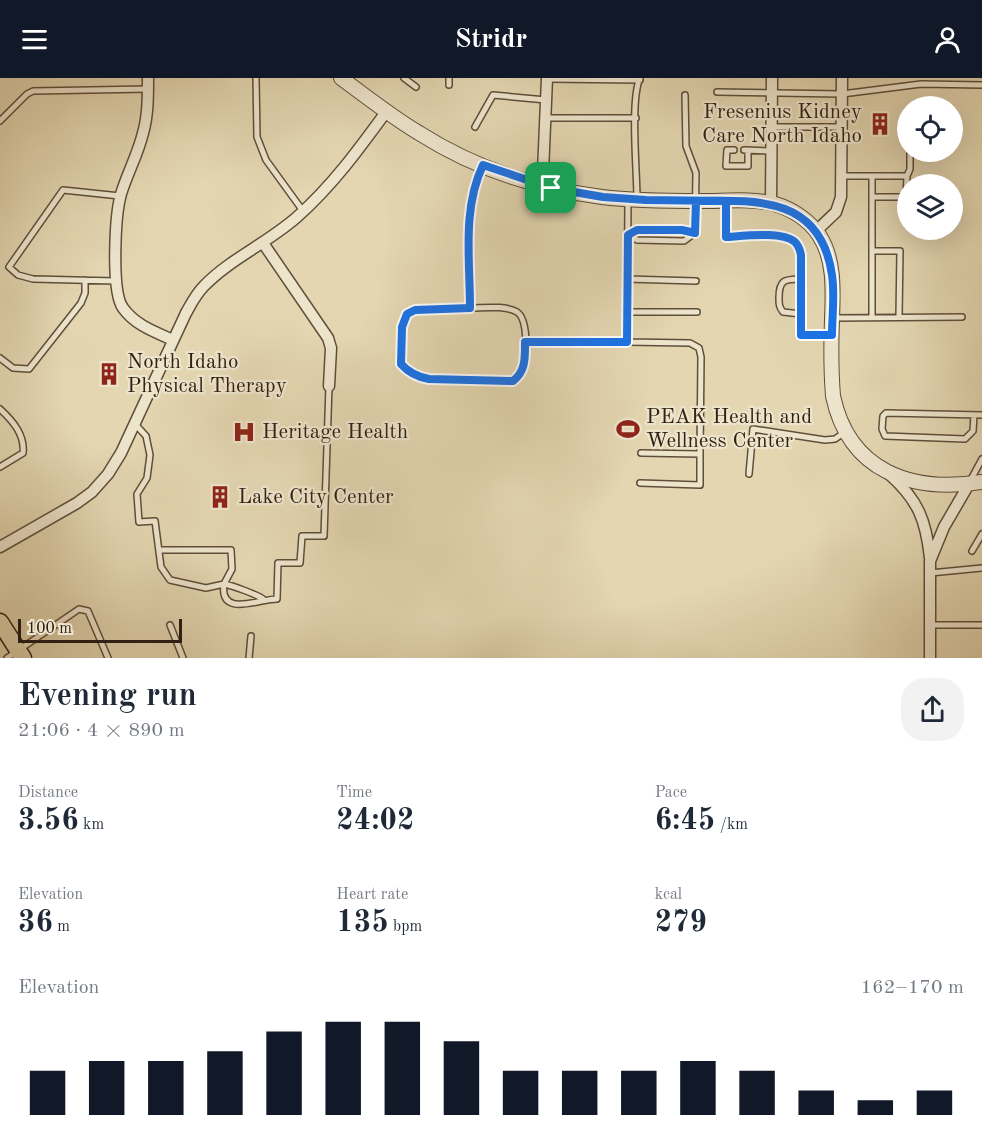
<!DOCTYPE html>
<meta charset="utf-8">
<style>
:root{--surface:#fff;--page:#f2f2f3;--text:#1f2937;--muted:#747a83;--accent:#111827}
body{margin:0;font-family:"Old Standard TT",serif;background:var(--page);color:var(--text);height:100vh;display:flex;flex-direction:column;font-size:22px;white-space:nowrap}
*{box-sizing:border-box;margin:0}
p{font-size:20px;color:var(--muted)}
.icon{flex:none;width:33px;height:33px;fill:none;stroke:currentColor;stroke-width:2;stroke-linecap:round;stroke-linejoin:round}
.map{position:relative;height:580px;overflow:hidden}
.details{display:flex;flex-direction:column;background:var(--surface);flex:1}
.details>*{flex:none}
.tools{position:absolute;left:897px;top:18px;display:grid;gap:12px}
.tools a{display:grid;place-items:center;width:66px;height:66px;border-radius:50%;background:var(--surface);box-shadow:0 6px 24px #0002;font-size:30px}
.scale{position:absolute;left:18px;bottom:15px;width:164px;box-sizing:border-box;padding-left:6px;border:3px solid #322012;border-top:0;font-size:16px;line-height:21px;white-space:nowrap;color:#322012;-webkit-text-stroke:4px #ede4cc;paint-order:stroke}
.pin{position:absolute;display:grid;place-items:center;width:51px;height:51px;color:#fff;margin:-26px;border-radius:12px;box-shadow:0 3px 9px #0006}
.round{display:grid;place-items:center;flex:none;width:63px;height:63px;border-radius:24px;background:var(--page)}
.headline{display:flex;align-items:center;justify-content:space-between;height:102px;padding:0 18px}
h1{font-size:33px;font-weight:700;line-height:45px}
.stats{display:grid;grid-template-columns:repeat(3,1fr);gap:9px;height:102px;padding:6px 18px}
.stats div{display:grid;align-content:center}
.stats b{font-size:30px;font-weight:700}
.stats small{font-size:16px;font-weight:400}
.stats p{font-size:16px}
.chart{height:168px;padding:12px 18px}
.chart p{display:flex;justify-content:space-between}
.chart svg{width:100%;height:108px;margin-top:6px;stroke:var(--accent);stroke-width:6}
header{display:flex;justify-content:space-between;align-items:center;height:78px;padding:0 18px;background:var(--accent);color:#fff;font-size:27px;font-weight:700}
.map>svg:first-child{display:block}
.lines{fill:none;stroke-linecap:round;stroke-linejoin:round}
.service-casing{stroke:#5e4e3a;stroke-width:8}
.minor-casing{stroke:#5e4e3a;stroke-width:13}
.tertiary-casing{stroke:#5e4e3a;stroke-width:16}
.primary-casing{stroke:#322012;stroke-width:19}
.service{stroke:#ede4cc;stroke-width:5}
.minor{stroke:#ede4cc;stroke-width:10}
.tertiary{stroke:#ede4cc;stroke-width:14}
.primary{stroke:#e3d6b1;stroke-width:16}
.route-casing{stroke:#fff;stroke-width:12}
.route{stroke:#1a73e8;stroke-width:8}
.labels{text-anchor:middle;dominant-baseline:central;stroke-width:4.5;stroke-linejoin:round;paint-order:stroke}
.poi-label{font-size:21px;fill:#322012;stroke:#ede4cc;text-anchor:start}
</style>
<header><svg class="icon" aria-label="menu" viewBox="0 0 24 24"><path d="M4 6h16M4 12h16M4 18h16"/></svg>Stridr<svg class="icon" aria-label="person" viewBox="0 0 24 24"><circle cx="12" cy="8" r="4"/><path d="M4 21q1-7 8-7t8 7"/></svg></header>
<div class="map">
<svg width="982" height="580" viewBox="0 0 982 580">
<rect width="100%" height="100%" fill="#e3d6b1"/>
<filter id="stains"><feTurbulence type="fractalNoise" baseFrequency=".00333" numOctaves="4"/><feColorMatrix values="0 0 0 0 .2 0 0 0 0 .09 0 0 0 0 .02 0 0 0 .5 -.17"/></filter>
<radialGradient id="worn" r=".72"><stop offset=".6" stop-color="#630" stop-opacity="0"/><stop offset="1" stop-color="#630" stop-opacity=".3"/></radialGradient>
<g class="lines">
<g class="service-casing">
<path id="service" d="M256 0 257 59 266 82 303 133
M404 0 416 9
M449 0V7
M547 1 640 2
M717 14 842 16 921 6 982 7
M685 17 686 68 696 95 695 155
M546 40H636
M0 43 27 16 33 13 148 11
M475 49 493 17 546 22
M772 49H842
M734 72H727L726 88H748V72
M744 72 771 73
M841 98H907L906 119H872
M907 98 910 91V74
M637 121C637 93 630 22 640 0
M726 124V159C743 158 782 153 795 164 799 168 800 172 801 177V257H832
M637 151H682L695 155 684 163 637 162 628 157Z
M872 173V98
M627 201 696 203
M116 203 33 201 18 197 9 189 63 112 120 118
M470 230C483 230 505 227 517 234 528 241 527 276 524 288 522 294 518 299 513 303L429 301C417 299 409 296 401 286L403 249 407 236 415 232Z
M470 230C470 184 462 131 482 89
M627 234H697
M801 236 783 234C779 229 779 226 779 220 779 202 784 201 801 201
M872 239V173H900L899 239
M834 240 962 239
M525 264H627L628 121
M627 264 690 265 699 270 701 279 700 376 641 375
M0 280 13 290 29 291 81 225 85 215V202
M0 331C13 343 25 357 23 375L0 389
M974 337 973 353 965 361 885 358 882 351 883 338 886 335 982 337
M135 346 146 358 150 377 147 400 137 416 139 444 155 443 161 489 170 502 206 510 224 506 232 491 231 472H159
M749 396 753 351 825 362 835 361 845 354
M640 405 700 407V376
M969 405 982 381
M972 473 982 456
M930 495 982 490
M263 521C258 517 231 507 224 506 219 540 259 521 277 521L278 485H300L302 458H324L329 308
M170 547 183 580
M930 547H982
M7 580 79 531 88 533 108 580
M249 580 251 558"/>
</g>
<g class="minor-casing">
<path id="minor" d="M148 0C148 18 148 38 143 55 138 76 127 96 121 116 115 137 111 214 123 230 135 247 155 254 173 262
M540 107 543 94 547 0
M771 126 772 0
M816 153 836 134 841 119 842 0
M263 165 328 260 331 270 329 308
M890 397C918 422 926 442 930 480
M0 469 77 425 92 414 108 396 121 375 186 235C191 226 196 216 204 208 230 181 269 164 297 139 332 108 359 71 386 34
M930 580V483L944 449 969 406"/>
</g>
<g class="tertiary-casing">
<path id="tertiary" d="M341 0C367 19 392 39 419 55 474 90 538 111 602 119 635 123 669 123 702 123 726 123 752 120 775 126 792 131 809 142 819 157 835 181 833 214 832 241 831 267 831 293 833 318 849 394 912 415 982 404"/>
</g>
<g class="primary-casing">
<path id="primary" d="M0 544 23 580"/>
</g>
<use href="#service" class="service"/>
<use href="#minor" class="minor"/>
<use href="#tertiary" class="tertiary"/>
<use href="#primary" class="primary"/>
</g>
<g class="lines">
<g class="route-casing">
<path id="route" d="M551 110 483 87C462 131 470 183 470 230L415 232 407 236 402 249 401 286C409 295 417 299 429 301L513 303C526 293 525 279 525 264H627L628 157 637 152H682L695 155 696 123C758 122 821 119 832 197 835 217 832 238 832 257H801V177C800 172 799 168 795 164 782 153 743 158 726 159V123L646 122 603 119 551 110"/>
</g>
<use href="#route" class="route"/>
</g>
<defs>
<g id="building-bare" transform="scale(1.8)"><path d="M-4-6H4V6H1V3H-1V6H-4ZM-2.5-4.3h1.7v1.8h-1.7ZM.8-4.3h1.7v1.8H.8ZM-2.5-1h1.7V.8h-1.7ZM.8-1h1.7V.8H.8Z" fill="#8f2418" stroke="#ede4cc" stroke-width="2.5" paint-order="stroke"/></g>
<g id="stadium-bare" transform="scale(1.8)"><path d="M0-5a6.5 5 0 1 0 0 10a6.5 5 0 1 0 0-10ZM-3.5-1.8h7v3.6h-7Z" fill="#8f2418" stroke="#ede4cc" stroke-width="2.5" paint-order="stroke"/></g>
<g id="hospital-bare" transform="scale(1.8)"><path d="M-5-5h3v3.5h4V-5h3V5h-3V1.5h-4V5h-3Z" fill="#8f2418" stroke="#ede4cc" stroke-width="2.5" paint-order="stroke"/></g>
</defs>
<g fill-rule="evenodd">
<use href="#building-bare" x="880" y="46"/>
<use href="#building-bare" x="109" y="296"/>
<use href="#stadium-bare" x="628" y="351"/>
<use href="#hospital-bare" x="244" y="354"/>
<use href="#building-bare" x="220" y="419"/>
</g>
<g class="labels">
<g class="poi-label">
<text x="862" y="34" text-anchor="end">Fresenius Kidney<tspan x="862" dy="24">Care North Idaho</tspan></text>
<text x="127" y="284">North Idaho<tspan x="127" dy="24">Physical Therapy</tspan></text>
<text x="646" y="339">PEAK Health and<tspan x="646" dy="24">Wellness Center</tspan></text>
<text x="262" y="354">Heritage Health</text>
<text x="238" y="419">Lake City Center</text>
</g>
</g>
<rect width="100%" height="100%" filter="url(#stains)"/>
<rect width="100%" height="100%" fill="url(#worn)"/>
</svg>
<div class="tools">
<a><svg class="icon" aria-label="locate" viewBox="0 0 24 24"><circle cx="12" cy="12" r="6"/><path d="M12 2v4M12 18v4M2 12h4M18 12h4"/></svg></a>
<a><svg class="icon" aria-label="layers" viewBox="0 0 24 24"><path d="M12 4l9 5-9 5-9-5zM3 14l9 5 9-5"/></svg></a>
</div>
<div class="scale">100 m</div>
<div class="pin" style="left:551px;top:110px;background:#1e9e55"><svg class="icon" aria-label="arrive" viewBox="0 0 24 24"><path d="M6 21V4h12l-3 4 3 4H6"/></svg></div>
</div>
<section class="details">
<div class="headline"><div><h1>Evening run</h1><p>21:06 · 4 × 890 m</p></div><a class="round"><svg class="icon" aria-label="share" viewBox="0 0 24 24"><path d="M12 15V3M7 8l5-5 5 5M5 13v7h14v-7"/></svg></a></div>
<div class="stats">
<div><p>Distance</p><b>3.56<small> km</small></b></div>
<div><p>Time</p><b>24:02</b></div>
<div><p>Pace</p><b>6:45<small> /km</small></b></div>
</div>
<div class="stats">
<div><p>Elevation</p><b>36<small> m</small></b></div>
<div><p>Heart rate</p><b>135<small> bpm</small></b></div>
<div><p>kcal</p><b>279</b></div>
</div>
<div class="chart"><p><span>Elevation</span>162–170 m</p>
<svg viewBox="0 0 160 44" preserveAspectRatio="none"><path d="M5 44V26M15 44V22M25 44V22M35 44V18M45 44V10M55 44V6M65 44V6M75 44V14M85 44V26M95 44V26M105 44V26M115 44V22M125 44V26M135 44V34M145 44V38M155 44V34"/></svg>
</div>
</section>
